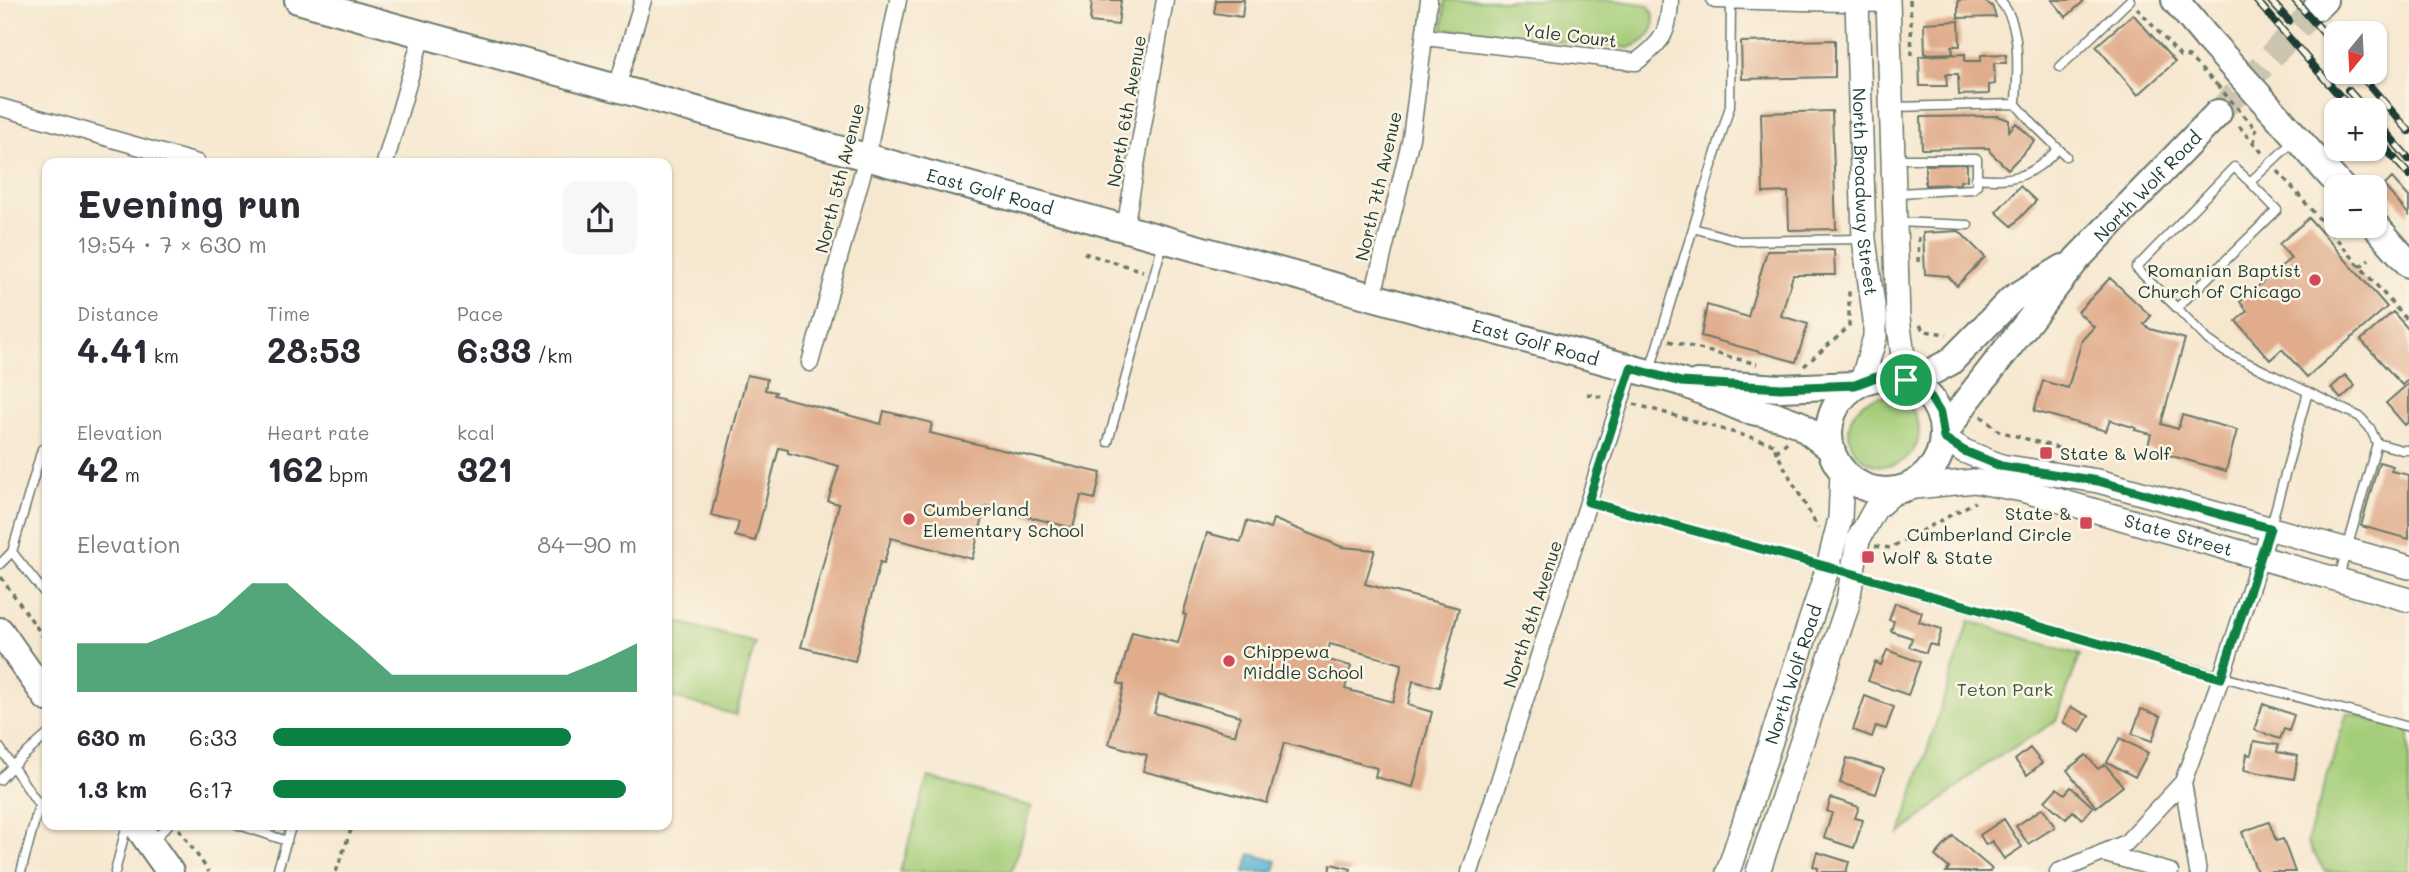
<!DOCTYPE html>
<meta charset="utf-8">
<style>
:root{--surface:#fff;--page:#f7f7f7;--text:#2b2b33;--muted:#7c7c81;--accent:#0b8043}
body{margin:0;font-family:Mali,sans-serif;background:var(--page);color:var(--text);height:100vh;display:flex;flex-direction:column;font-size:26px;white-space:nowrap}
*{box-sizing:border-box;margin:0}
p{font-size:23px;color:var(--muted)}
.icon{flex:none;width:38px;height:38px;fill:none;stroke:currentColor;stroke-width:2;stroke-linecap:round;stroke-linejoin:round}
.map{position:relative;flex:1;overflow:hidden}
.panel{position:absolute;left:42px;top:158px;width:630px;height:672px;display:flex;flex-direction:column;background:var(--surface);border-radius:14px;box-shadow:0 2px 5px #0004}
.panel>*{flex:none}
.needle{width:46px;rotate:198deg}
.controls{position:absolute;left:2324px;top:21px;display:grid;gap:14px}
.controls a{display:grid;place-items:center;width:63px;height:63px;border-radius:14px;background:var(--surface);box-shadow:0 2px 5px #0004;font-size:35px}
.pin{position:absolute;display:grid;place-items:center;width:60px;height:60px;color:#fff;margin:-30px;border:4px solid #fff;border-radius:50%;box-shadow:0 2px 7px #0007}
.round{display:grid;place-items:center;flex:none;width:74px;height:74px;border-radius:14px;background:var(--page)}
.head{display:flex;align-items:center;justify-content:space-between;height:119px;padding:0 35px}
h1{font-size:38px;font-weight:700;line-height:52px}
.metrics{display:grid;grid-template-columns:repeat(3,1fr);gap:10px;height:119px;padding:7px 35px}
.metrics div{display:grid;align-content:center}
.metrics b{font-size:35px;font-weight:700}
.metrics small{font-size:19px;font-weight:400}
.metrics p{font-size:19px}
.chart{height:196px;padding:14px 35px}
.chart p{display:flex;justify-content:space-between}
.chart svg{width:100%;height:126px;margin-top:7px;fill:var(--accent);opacity:.7}
ul{padding:0 35px;list-style:none;font-size:23px}
li{display:grid;grid-template-columns:112px 84px 1fr;align-items:center;height:52px}
li i{height:18px;border-radius:9px;background:var(--accent)}
.map>svg:first-child{display:block}
.green{fill:#a4cd79;stroke:#628556;stroke-width:2}
.water{fill:#58b1d5;stroke:#3c7784;stroke-width:2}
.building{fill:#e0ac8b;fill-rule:evenodd}
.lines{fill:none;stroke-linecap:round;stroke-linejoin:round}
.primary-tunnel{stroke:#cbc5b0;stroke-width:26;stroke-dasharray:26 13;stroke-linecap:butt}
.lane-casing{stroke:#6a786a;stroke-width:11}
.street-casing{stroke:#6a786a;stroke-width:19}
.secondary-casing{stroke:#6a786a;stroke-width:26}
.primary-casing{stroke:#6a786a;stroke-width:30}
.path{stroke:#6a786a;stroke-width:3.5;stroke-dasharray:5 5;stroke-linecap:butt}
.lane{stroke:#fff;stroke-width:8}
.street{stroke:#fff;stroke-width:16}
.secondary{stroke:#fff;stroke-width:23}
.primary{stroke:#fff;stroke-width:26}
.rail-casing{stroke:#1f3d34;stroke-width:8}
.rail{stroke:#fcf5e5;stroke-width:5;stroke-dasharray:16;stroke-linecap:butt}
.primary-bridge-casing{stroke:#6a786a;stroke-width:30;stroke-linecap:butt}
.path-bridge{stroke:#6a786a;stroke-width:3.5;stroke-dasharray:5 5;stroke-linecap:butt}
.primary-bridge{stroke:#fff;stroke-width:26}
.route-casing{stroke:#fff;stroke-width:14}
.route{stroke:#0b8043;stroke-width:9}
.poi-dot{fill:#d1495b;stroke:#fcf5e5;stroke-width:2.5}
.labels{text-anchor:middle;dominant-baseline:central;stroke-width:5;stroke-linejoin:round;paint-order:stroke}
.street-label{font-size:18px;fill:#1f3d34;stroke:#fcf5e5}
.poi-label{font-size:18px;fill:#1f3d34;stroke:#fcf5e5;text-anchor:start}
.park-label{font-size:18px;fill:#3a5a42;stroke:#fcf5e5}
</style>
<div class="map">
<svg width="2409" height="872" viewBox="0 0 2409 872">
<rect width="100%" height="100%" fill="#fcf5e5"/>
<filter id="ink" filterUnits="userSpaceOnUse"><feTurbulence type="fractalNoise" baseFrequency=".0143" numOctaves="2"/><feDisplacementMap in="SourceGraphic" scale="14" xChannelSelector="R" yChannelSelector="G"/><feConvolveMatrix kernelMatrix="1 2 1 2 8 2 1 2 1" color-interpolation-filters="sRGB"/></filter>
<filter id="wash" filterUnits="userSpaceOnUse"><feTurbulence type="fractalNoise" baseFrequency=".00686" numOctaves="4" result="noise"/><feDisplacementMap in="SourceGraphic" scale="28" xChannelSelector="R" yChannelSelector="G"/><feGaussianBlur stdDeviation="1.57" result="paint"/><feColorMatrix in="noise" values="0 0 0 0 0 0 0 0 0 0 0 0 0 0 0 0 0 1.4 0 .05"/><feComposite in="paint" operator="in"/></filter>
<g filter="url(#wash)">
<rect width="100%" height="100%" fill="#f6e7cf"/>
<path class="green" d="M1445 0H1614L1648 5C1662 25 1650 41 1629 48L1443 29Z
M1849 431a35 35 0 1 1 70 0a35 35 0 1 1-70 0Z
M667 619 755 643 736 715 667 696Z
M1969 621 2080 655 2056 721 1981 768 1900 834Z
M2347 713 2409 730V872H2325L2307 842Z
M928 777 1032 807 1011 872H900Z"/>
<path class="water" d="M1250 854 1277 861 1274 872H1245Z"/>
<g id="blocks">
<path class="building" d="M1092 0H1121L1118 25 1090 22Z
M1216 0H1244L1242 17 1214 13Z
M1958 0H1982L1992 6 1996 17 1958 18Z
M2052 0H2085L2066 17Z
M2133 14 2175 62 2138 95 2096 46Z
M1959 21 1960 46H1952L1953 53 1925 54 1924 23Z
M1835 40V77L1742 79 1741 42Z
M1965 54V61H1981V55L2006 54V63H1994L1995 84 1989 85V94L1959 95 1958 74H1946L1947 86H1920L1919 56Z
M1832 111 1836 229 1789 230 1788 192 1763 193 1761 113Z
M1998 116 2009 120V131L2016 123 2035 141 2008 169 1990 152 1989 148 1922 149 1921 117Z
M1967 164V180L1960 181V184L1925 185V165Z
M2392 178 2409 197V215L2384 186Z
M2020 186 2036 201 2012 226 1996 212Z
M2309 218 2387 307 2307 377 2282 349 2270 360 2236 321 2247 311 2240 302 2291 258 2279 244Z
M1959 231 1985 257 1957 286 1948 276 1925 274 1923 233Z
M1834 250 1835 275H1793L1781 316 1808 324 1796 362 1701 336 1707 305 1748 317 1767 251Z
M2110 278 2151 316 2144 324 2150 329 2185 339 2161 424 2178 429 2182 415 2237 430 2226 471 2147 449 2151 434 2135 430 2136 428 2110 420 2106 431 2034 411 2043 381 2068 388 2082 340 2094 327 2078 312Z
M2393 312 2409 330V379L2402 385 2361 340Z
M747 375 767 379 765 390 776 392 774 395 881 424 884 411 932 423 930 433 1101 473 1095 499 1081 496 1073 528 986 506 972 559 891 538 884 563 880 562 855 661 801 647 839 504 828 501 839 466 788 453V450L779 448 755 541 735 536 739 522 711 515Z
M2345 375 2355 386 2341 399 2331 388Z
M2409 383V421L2405 425 2386 403Z
M2379 462 2393 466 2391 471 2409 475V539L2361 526Z
M1273 519 1342 547 1375 550 1365 584 1459 608 1439 687 1413 681 1408 705 1432 712 1413 787 1375 777 1377 768 1284 743 1267 803 1143 771 1147 755 1109 744 1124 685 1118 683 1132 632 1178 643 1186 615 1183 614 1207 533 1241 542 1247 521 1270 529ZM1330 644 1402 664 1393 702 1345 689 1351 666 1325 659ZM1159 694 1240 716 1235 735 1154 713Z
M1895 603 1922 612 1919 622 1942 629 1937 646 1929 644 1926 653 1909 647 1912 638 1891 631 1894 621 1889 620Z
M1887 650 1920 662 1908 695 1868 681 1875 662 1881 665Z
M1865 696 1894 707 1886 729 1876 726 1872 737 1853 730Z
M2263 704 2294 715 2289 731 2284 729 2280 739 2254 730Z
M2071 707 2089 716 2080 732 2063 722Z
M2141 709 2161 716 2152 741 2132 734Z
M2120 738 2148 753 2135 777 2107 762Z
M2254 741 2278 745 2277 752 2298 756 2294 779 2244 770 2247 754 2251 755Z
M2030 748 2042 763 2027 775 2015 760Z
M2086 755 2098 769 2105 764 2123 786 2096 807 2067 770Z
M1847 758 1884 769 1876 794 1840 783Z
M2071 787 2093 807 2082 819 2073 811 2066 819 2045 801 2057 788 2065 794Z
M1831 798 1859 807 1855 818 1863 820 1854 848 1824 838 1832 813 1827 811Z
M2043 808 2055 827 2028 844 2016 826Z
M2004 819 2022 847 2004 859 1992 841 1986 845 1980 835Z
M2269 822 2276 841 2283 839 2295 872H2257L2242 832Z
M1953 836 1992 869 1989 872H1946L1949 868 1935 856Z
M1817 852 1849 862 1846 872H1817L1818 868 1813 866Z
M1331 864 1351 869 1350 872H1329Z"/>
</g>
</g>
<g filter="url(#ink)">
<use href="#blocks" fill-opacity="0" stroke="#6a786a" stroke-width="2"/>
<g class="lines">
<path class="primary-tunnel" d="M2218 113 2317 7"/>
<g class="lane-casing">
<path id="lane" d="M1999 0C2023 23 2017 73 2016 104L2032 123 2066 156
M2060 67 2130 0
M1893 107 2016 104
M1894 159H1977V185L1973 189 1898 193
M1976 178C2014 182 2033 176 2058 149
M2250 182 2277 210 2177 308 2136 268 2234 167 2250 182 2295 140
M1896 222 1968 225
M1693 228 1740 241 1861 239
M2177 308 2208 340 2225 352 2360 417 2370 428 2377 443 2339 577
M1650 370 1730 106 1731 0
M1108 442 1163 242
M2377 443 2402 450H2409
M1588 502C1862 576 2135 655 2409 727
M2271 525 2308 392
M12 552 47 596
M0 564 12 552 42 449
M0 748 39 805 21 872
M0 780 12 766 47 735
M236 824 287 841
M154 840 169 824
M115 872 127 824
M277 872 292 824"/>
</g>
<g class="street-casing">
<path id="street" d="M1715 0 1888 4
M1425 37 1636 62C1662 43 1669 33 1670 0
M617 87 643 0
M0 107 197 163
M385 163 422 35
M1125 228 1165 0
M1373 296 1411 138 1429 0
M810 363 867 157 898 0
M2183 782 2198 872
M2102 853 2170 872
M1470 872 1631 368
M2058 872 2126 843 2183 782 2221 678 2270 528"/>
</g>
<g class="secondary-casing">
<g id="secondary">
<path id="s1" d="M1857 0 1864 239 1875 320V337L1862 381"/>
<path d="M1888 0 1898 318 1906 379"/>
<path d="M1944 438 1964 451 2001 466 2098 481 2409 567"/>
<path id="s2" d="M1906 488 1974 481 2022 490 2409 600"/>
<path id="s3" d="M1728 872 1828 567 1840 519 1842 472"/>
<path d="M1758 872 1847 607 1858 540 1875 509 1895 491"/>
</g>
</g>
<g class="primary-casing">
<g id="primary">
<path id="s4" d="M298 0 1681 382 1744 409 1780 417 1799 424 1830 448"/>
<path d="M2175 0 2207 38"/>
<path d="M2317 7 2324 0"/>
<path d="M2263 100 2341 187"/>
<path d="M2375 225 2409 264"/>
<circle cx="1886" cy="434" r="57"/>
<path d="M1912 382 1950 362 2012 299 2063 268"/>
<path d="M1697 383 1781 388 1855 385"/>
<path id="s5" d="M1944 435 1965 403 2077 259 2218 113"/>
<path d="M0 631 47 698"/>
<path d="M136 824 170 872"/>
</g>
</g>
<path class="path" d="M1910 0 1912 55
M2137 8 2180 56 2189 57 2217 85
M2239 126 2264 155
M2254 143 2256 129
M2278 171 2409 323
M1084 253 1143 271
M1918 262 1919 234
M2360 267 2369 259
M1920 325 1924 331 1947 334
M1669 341 1757 364
M1804 366 1849 327V289
M1587 394 1606 398
M1634 404 1774 444 1776 452 1818 528
M1981 416 1999 431 2100 460
M1776 452 1787 442
M1875 546 1890 548 1975 502
M1 577 47 642
M179 829 209 872
M336 872 353 824"/>
<use href="#lane" class="lane"/>
<use href="#street" class="street"/>
<use href="#secondary" class="secondary"/>
<use href="#primary" class="primary"/>
<g class="rail-casing">
<path id="rail" d="M2256 0 2352 110
M2270 0 2289 21
M2295 0 2336 47
M2358 72 2409 131
M2348 90 2366 110
M2375 120 2409 159
M2375 136 2409 175"/>
</g>
<use href="#rail" class="rail"/>
<g class="primary-bridge-casing">
<path id="primary-bridge" d="M2207 38 2263 100"/>
</g>
<path class="path-bridge" d="M2217 85 2256 129"/>
<use href="#primary-bridge" class="primary-bridge"/>
</g>
</g>
<g class="lines" filter="url(#ink)">
<g class="route-casing">
<path id="route" d="M1631 368 1681 382 1781 388 1855 385 1876 377 1891 376 1912 382 1929 395 1940 413 1944 438 1964 451 2001 466 2098 481 2270 528 2221 678 1854 574 1588 502Z"/>
</g>
<use href="#route" class="route"/>
</g>
<g class="poi-dot">
<circle cx="2315" cy="280" r="7"/>
<rect x="2039" y="446" width="14" height="14" rx="3.5"/>
<circle cx="909" cy="519" r="7"/>
<rect x="2079" y="516" width="14" height="14" rx="3.5"/>
<rect x="1861" y="550" width="14" height="14" rx="3.5"/>
<circle cx="1229" cy="661" r="7"/>
</g>
<g class="labels">
<g class="street-label">
<text transform="translate(1570 35) rotate(7)">Yale Court</text>
<text transform="translate(1126 111) rotate(-80)">North 6th Avenue</text>
<text transform="translate(839 178) rotate(-76)">North 5th Avenue</text>
<text transform="translate(1378 186) rotate(-77)">North 7th Avenue</text>
<text stroke="none"><textPath href="#s5" startOffset="322">North Wolf Road</textPath></text>
<text stroke="none"><textPath href="#s4" startOffset="718">East Golf Road</textPath></text>
<text stroke="none"><textPath href="#s1" startOffset="192">North Broadway Street</textPath></text>
<text stroke="none"><textPath href="#s4" startOffset="1284">East Golf Road</textPath></text>
<text stroke="none"><textPath href="#s2" startOffset="280">State Street</textPath></text>
<text transform="translate(1532 614) rotate(-72)">North 8th Avenue</text>
<text stroke="none"><textPath href="#s3" startOffset="208">North Wolf Road</textPath></text>
</g>
<g class="poi-label">
<text x="2301" y="270" text-anchor="end">Romanian Baptist<tspan x="2301" dy="21">Church of Chicago</tspan></text>
<text x="2060" y="453">State &amp; Wolf</text>
<text x="923" y="509">Cumberland<tspan x="923" dy="21">Elementary School</tspan></text>
<text x="2072" y="513" text-anchor="end">State &amp;<tspan x="2072" dy="21">Cumberland Circle</tspan></text>
<text x="1882" y="557">Wolf &amp; State</text>
<text x="1243" y="651">Chippewa<tspan x="1243" dy="21">Middle School</tspan></text>
</g>
<g class="park-label">
<text x="2005" y="689">Teton Park</text>
</g>
</g>
</svg>
<div class="controls">
<a><svg class="needle" viewBox="-14 -14 28 28"><path d="M0-13l5 13h-10z" fill="#e53935"/><path d="M0 13l5-13h-10z" fill="#7c7c81"/></svg></a>
<a>+</a>
<a>−</a>
</div>
<div class="pin" style="left:1906px;top:380px;background:#1e9e55"><svg class="icon" aria-label="arrive" viewBox="0 0 24 24"><path d="M6 21V4h12l-3 4 3 4H6"/></svg></div>
<section class="panel">
<div class="head"><div><h1>Evening run</h1><p>19:54 · 7 × 630 m</p></div><a class="round"><svg class="icon" aria-label="share" viewBox="0 0 24 24"><path d="M12 15V3M7 8l5-5 5 5M5 13v7h14v-7"/></svg></a></div>
<div class="metrics">
<div><p>Distance</p><b>4.41<small> km</small></b></div>
<div><p>Time</p><b>28:53</b></div>
<div><p>Pace</p><b>6:33<small> /km</small></b></div>
</div>
<div class="metrics">
<div><p>Elevation</p><b>42<small> m</small></b></div>
<div><p>Heart rate</p><b>162<small> bpm</small></b></div>
<div><p>kcal</p><b>321</b></div>
</div>
<div class="chart"><p><span>Elevation</span>84–90 m</p>
<svg viewBox="0 0 160 44" preserveAspectRatio="none"><path d="M0 44V27L10 27L20 27L30 22L40 17L50 6L60 6L70 17L80 27L90 38L100 38L110 38L120 38L130 38L140 38L150 33L160 27V44z"/></svg>
</div>
<ul>
<li><b>630 m</b>6:33<i style="width:82%"></i></li>
<li><b>1.3 km</b>6:17<i style="width:97%"></i></li>
</ul>
</section>
</div>
